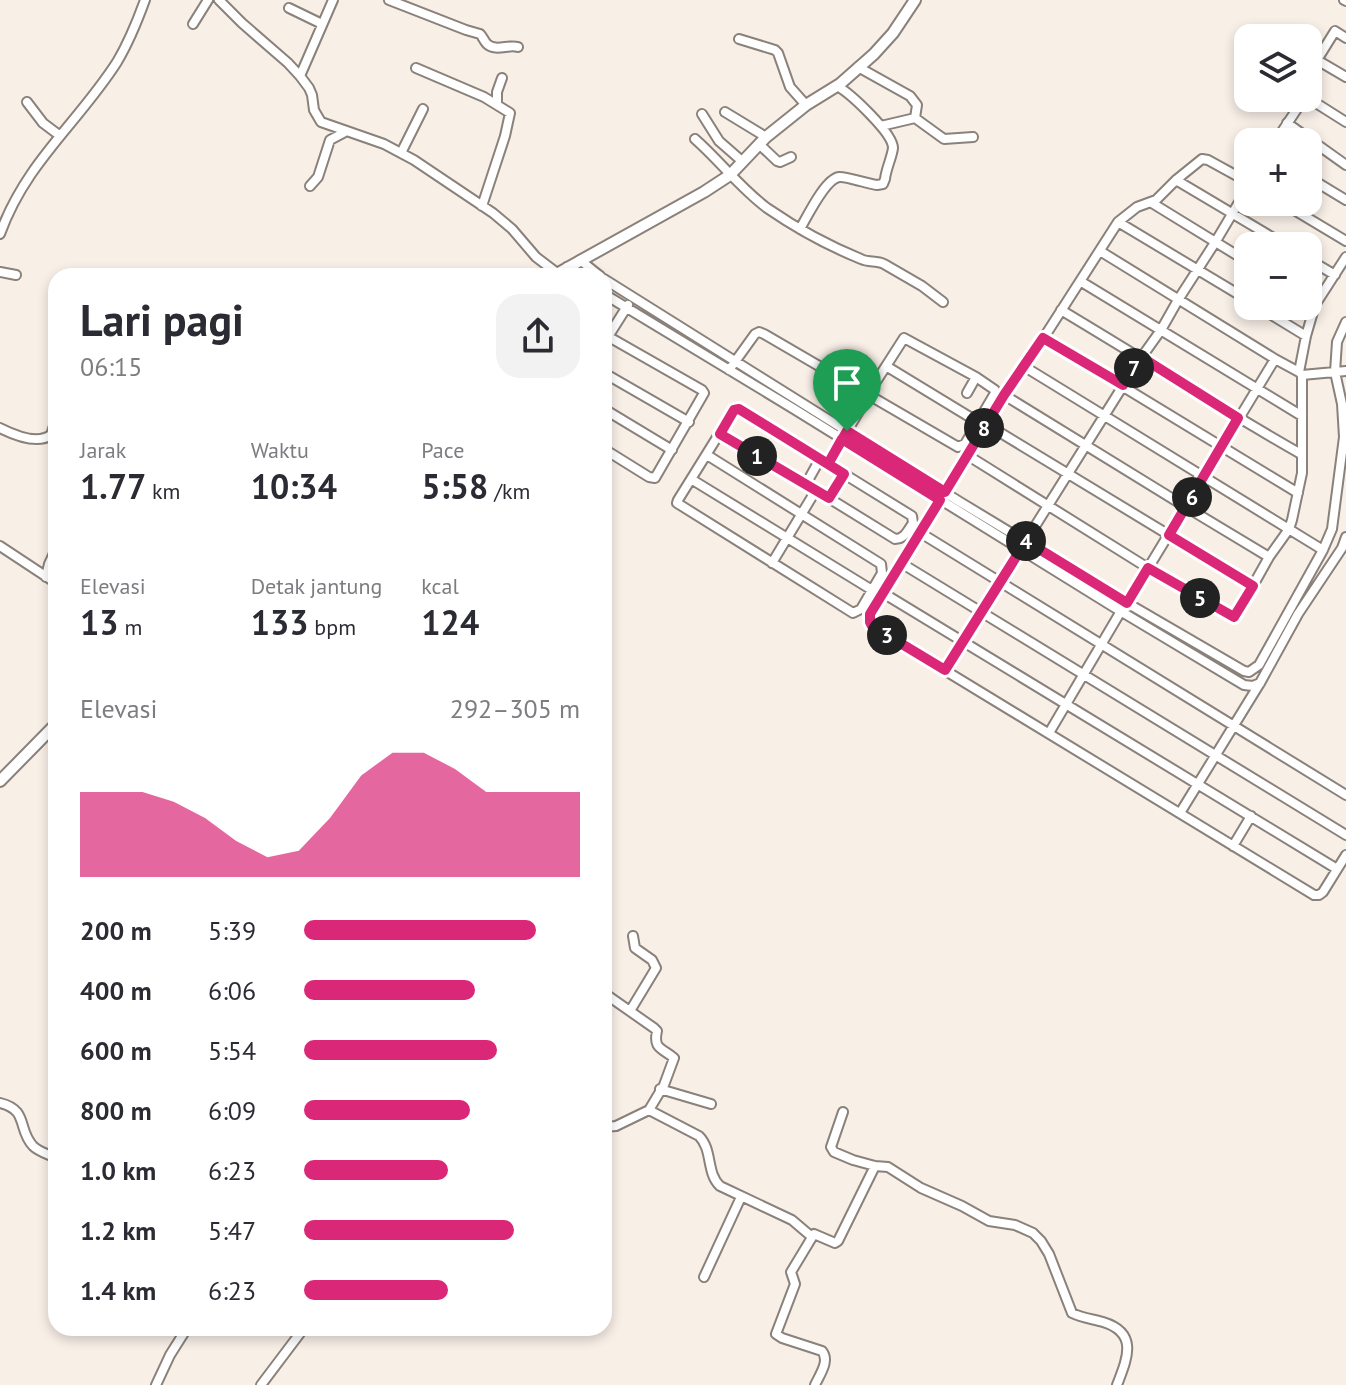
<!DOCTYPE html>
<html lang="id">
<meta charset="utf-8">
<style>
:root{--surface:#fff;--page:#f2f2f3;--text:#2b2b33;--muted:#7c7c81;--accent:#db2777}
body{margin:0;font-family:"PT Sans",sans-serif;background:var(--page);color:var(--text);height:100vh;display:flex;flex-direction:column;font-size:30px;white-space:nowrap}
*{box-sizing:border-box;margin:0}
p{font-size:26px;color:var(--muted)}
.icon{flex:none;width:44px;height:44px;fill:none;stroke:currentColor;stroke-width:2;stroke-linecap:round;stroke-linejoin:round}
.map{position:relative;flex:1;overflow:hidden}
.side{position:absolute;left:48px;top:268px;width:564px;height:1068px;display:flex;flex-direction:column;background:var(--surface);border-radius:24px;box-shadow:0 4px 12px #0003}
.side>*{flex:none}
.fabs{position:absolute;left:1234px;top:24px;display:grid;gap:16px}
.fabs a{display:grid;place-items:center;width:88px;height:88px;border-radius:16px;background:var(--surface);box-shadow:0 4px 12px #0003;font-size:40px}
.pin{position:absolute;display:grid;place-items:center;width:68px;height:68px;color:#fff;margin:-82px -34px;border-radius:50% 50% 50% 0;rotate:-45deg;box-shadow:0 0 8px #0007}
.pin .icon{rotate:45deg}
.km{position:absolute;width:40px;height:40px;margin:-20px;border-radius:50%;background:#222;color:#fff;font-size:22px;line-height:40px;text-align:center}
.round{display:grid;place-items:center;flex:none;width:84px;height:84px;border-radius:24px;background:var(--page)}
.headline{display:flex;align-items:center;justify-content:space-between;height:136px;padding:0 32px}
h1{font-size:44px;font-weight:700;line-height:60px}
.figures{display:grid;grid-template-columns:repeat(3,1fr);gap:12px;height:136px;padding:8px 32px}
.figures div{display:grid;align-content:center}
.figures b{font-size:34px;font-weight:700}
.figures small{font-size:22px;font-weight:400}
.figures p{font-size:22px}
.chart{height:224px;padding:16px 32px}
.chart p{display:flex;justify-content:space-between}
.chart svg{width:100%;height:144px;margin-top:8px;fill:var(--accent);opacity:.7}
ul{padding:0 32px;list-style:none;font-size:26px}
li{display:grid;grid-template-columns:128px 96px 1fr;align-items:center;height:60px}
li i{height:20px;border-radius:10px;background:var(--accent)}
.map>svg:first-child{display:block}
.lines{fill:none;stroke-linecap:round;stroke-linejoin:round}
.minor-casing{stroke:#89817a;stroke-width:12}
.major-casing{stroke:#89817a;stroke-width:14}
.minor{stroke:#fff;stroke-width:8}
.major{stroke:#fff;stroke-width:10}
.route-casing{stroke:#fff;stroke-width:16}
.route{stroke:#db2777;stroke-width:10}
</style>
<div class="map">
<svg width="1346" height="1385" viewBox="0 0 1346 1385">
<rect width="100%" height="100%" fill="#f8efe7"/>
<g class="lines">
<g class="minor-casing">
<path id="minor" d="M219 0 242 23 288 63 300 76 309 88 312 95 314 110 321 122 384 144 414 160 493 213 512 229 536 257 557 273
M389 0 466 30 480 34C483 37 484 41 487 44 496 52 508 44 518 47
M1344 0 1346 1
M289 8 322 24
M193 24 208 0
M1346 38 1335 31 1317 60 1346 77
M739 39 775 50 778 53 790 87 806 105
M858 67 910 96 917 105 915 118 881 126
M416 68 484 97 510 113 505 136 482 206
M300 76 333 0
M1308 98 1346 122
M27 102 43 123 59 135
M497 104V92L502 78
M725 112 766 137
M702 114 719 141 743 162
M915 118 944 139 973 137
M1287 123 1346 165
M695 139C720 161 740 188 767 208 796 228 829 246 861 259 869 263 876 260 884 264L922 286 943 302
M1275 142 1303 100 1306 98
M759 144 777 161 780 162 791 157
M401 153 423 109
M1308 177 1346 200
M1176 180 1287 246
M1248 182 1208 160 1202 159 1176 180 1156 200 1137 207 1118 222 1025 367 1004 395 870 614V622L872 626 1314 895H1319L1323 892 1346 855
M310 186 318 177 330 140 345 132
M1281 202 1346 241
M1152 203 1248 262
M1118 222 1248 300
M800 229C807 217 825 179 839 177 845 176 869 184 877 185L883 184 885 179C886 169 892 157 893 148 893 133 850 93 837 86
M0 234C26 162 78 123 117 62 129 42 137 22 145 0
M1100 251 1275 359 1299 372
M1308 259 1335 275
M580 260 600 276
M567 267 579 276
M0 272 16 275
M604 279 960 502 1127 603 1244 671 1249 672 1259 665 1323 550 1332 529 1344 437 1342 404 1335 372 1337 342 1346 322
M1080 281 1302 416
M604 294 794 409 1112 606 1244 685 1253 686 1260 683
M1257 306 1306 336
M1061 310C1141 358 1220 408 1301 454
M1043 338 1298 493
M604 343 628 305
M886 366 978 422
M1025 367 1323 550
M729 370 755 334 759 332 764 334 958 447 965 444 995 393V390L976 377 904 338 870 391 869 394 828 464 820 459 806 484 895 539C905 539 908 530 913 523L912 516 828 464
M604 373 689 422
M1302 375 1346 371
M967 393 976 377
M1004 395 1186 507 1269 557
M604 409 672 450
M986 424 1253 586
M0 428C14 435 37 445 51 435L56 441
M720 434 806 484
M51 435 56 420
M604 449 649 477 655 478 704 393 702 390 609 337
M707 455 881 564 882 573 861 609 853 613 677 503 678 500 734 410H741L820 459
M967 455 1148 568 1232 617 1236 616 1269 557 1289 529 1292 520 1302 473V375L1299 372 1306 336 1315 305 1346 257
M691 479 872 590
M829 498 844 474
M919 532 1346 795
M0 546 56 583
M772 563 816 490
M901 563 1346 835
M46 577 49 564 56 549
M883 593 1337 869
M1127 603 1275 359
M945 670 1136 365 1161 330 1178 300 1216 241 1248 187
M1049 733 1121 611
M1180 813 1260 683 1298 614 1342 548 1346 537
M1233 846 1251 816
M604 993 654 1028 657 1031C653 1049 662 1048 674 1058L664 1085 649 1110 699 1136C713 1150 706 1173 720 1186L792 1220 812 1237
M630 1011 656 968 652 960 635 948 633 936
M660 1089 711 1104
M0 1103C29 1110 17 1129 33 1146 39 1152 48 1154 56 1158
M843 1112 831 1147 834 1152 853 1160 875 1166 888 1167 921 1188 962 1206 989 1221 1015 1225 1033 1233 1041 1241 1049 1254 1072 1313C1082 1318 1093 1319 1103 1322 1139 1333 1127 1359 1117 1385
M604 1127 616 1126 649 1110
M704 1277 741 1197
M156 1385 170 1355 187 1328
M261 1385 304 1328
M815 1385C820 1374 830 1361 822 1351L782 1338 776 1334 795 1284 791 1272 814 1234 835 1243 838 1241 875 1166"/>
</g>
<g class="major-casing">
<path id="major" d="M553 276 704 192 730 175 766 137 806 105 840 84 874 54 893 33 915 0
M0 781 56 724"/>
</g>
<use href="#minor" class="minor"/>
<use href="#major" class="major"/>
</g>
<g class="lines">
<g class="route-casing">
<path id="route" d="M847 431 828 464 739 409 734 410 720 434 829 498 844 474 828 464 842 439 940 500 870 614V622L872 626 945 670 1026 541 1127 603 1148 568 1234 617 1253 586 1169 535 1238 418 1141 357 1123 385 1043 338 1004 395 945 492 847 431"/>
</g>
<use href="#route" class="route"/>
</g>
</svg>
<div class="fabs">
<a><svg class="icon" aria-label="layers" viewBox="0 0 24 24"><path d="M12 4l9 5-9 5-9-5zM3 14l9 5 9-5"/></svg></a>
<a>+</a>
<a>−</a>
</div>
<div class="pin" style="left:847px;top:431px;background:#1e9e55"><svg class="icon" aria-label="arrive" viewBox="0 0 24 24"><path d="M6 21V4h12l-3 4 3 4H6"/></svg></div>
<b class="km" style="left:757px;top:456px">1</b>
<b class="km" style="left:887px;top:635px">3</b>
<b class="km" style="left:1026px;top:541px">4</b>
<b class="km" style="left:1200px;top:598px">5</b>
<b class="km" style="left:1192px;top:497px">6</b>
<b class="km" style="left:1134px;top:368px">7</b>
<b class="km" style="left:984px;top:428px">8</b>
<section class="side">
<div class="headline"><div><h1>Lari pagi</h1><p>06:15</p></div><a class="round"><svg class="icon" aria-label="share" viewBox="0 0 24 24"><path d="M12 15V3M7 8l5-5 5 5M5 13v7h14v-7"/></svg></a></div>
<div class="figures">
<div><p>Jarak</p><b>1.77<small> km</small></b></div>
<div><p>Waktu</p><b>10:34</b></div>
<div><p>Pace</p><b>5:58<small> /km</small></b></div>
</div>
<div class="figures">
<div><p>Elevasi</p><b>13<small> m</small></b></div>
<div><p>Detak jantung</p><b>133<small> bpm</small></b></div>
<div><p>kcal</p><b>124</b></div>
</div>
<div class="chart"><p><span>Elevasi</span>292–305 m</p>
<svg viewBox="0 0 160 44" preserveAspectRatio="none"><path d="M0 44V18L10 18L20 18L30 21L40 26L50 33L60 38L70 36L80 26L90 13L100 6L110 6L120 11L130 18L140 18L150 18L160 18V44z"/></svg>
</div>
<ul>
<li><b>200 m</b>5:39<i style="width:84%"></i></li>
<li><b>400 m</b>6:06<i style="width:62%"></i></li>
<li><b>600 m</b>5:54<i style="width:70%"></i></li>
<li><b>800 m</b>6:09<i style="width:60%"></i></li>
<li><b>1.0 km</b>6:23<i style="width:52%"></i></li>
<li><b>1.2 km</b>5:47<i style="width:76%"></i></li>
<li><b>1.4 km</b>6:23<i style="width:52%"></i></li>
</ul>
</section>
</div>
